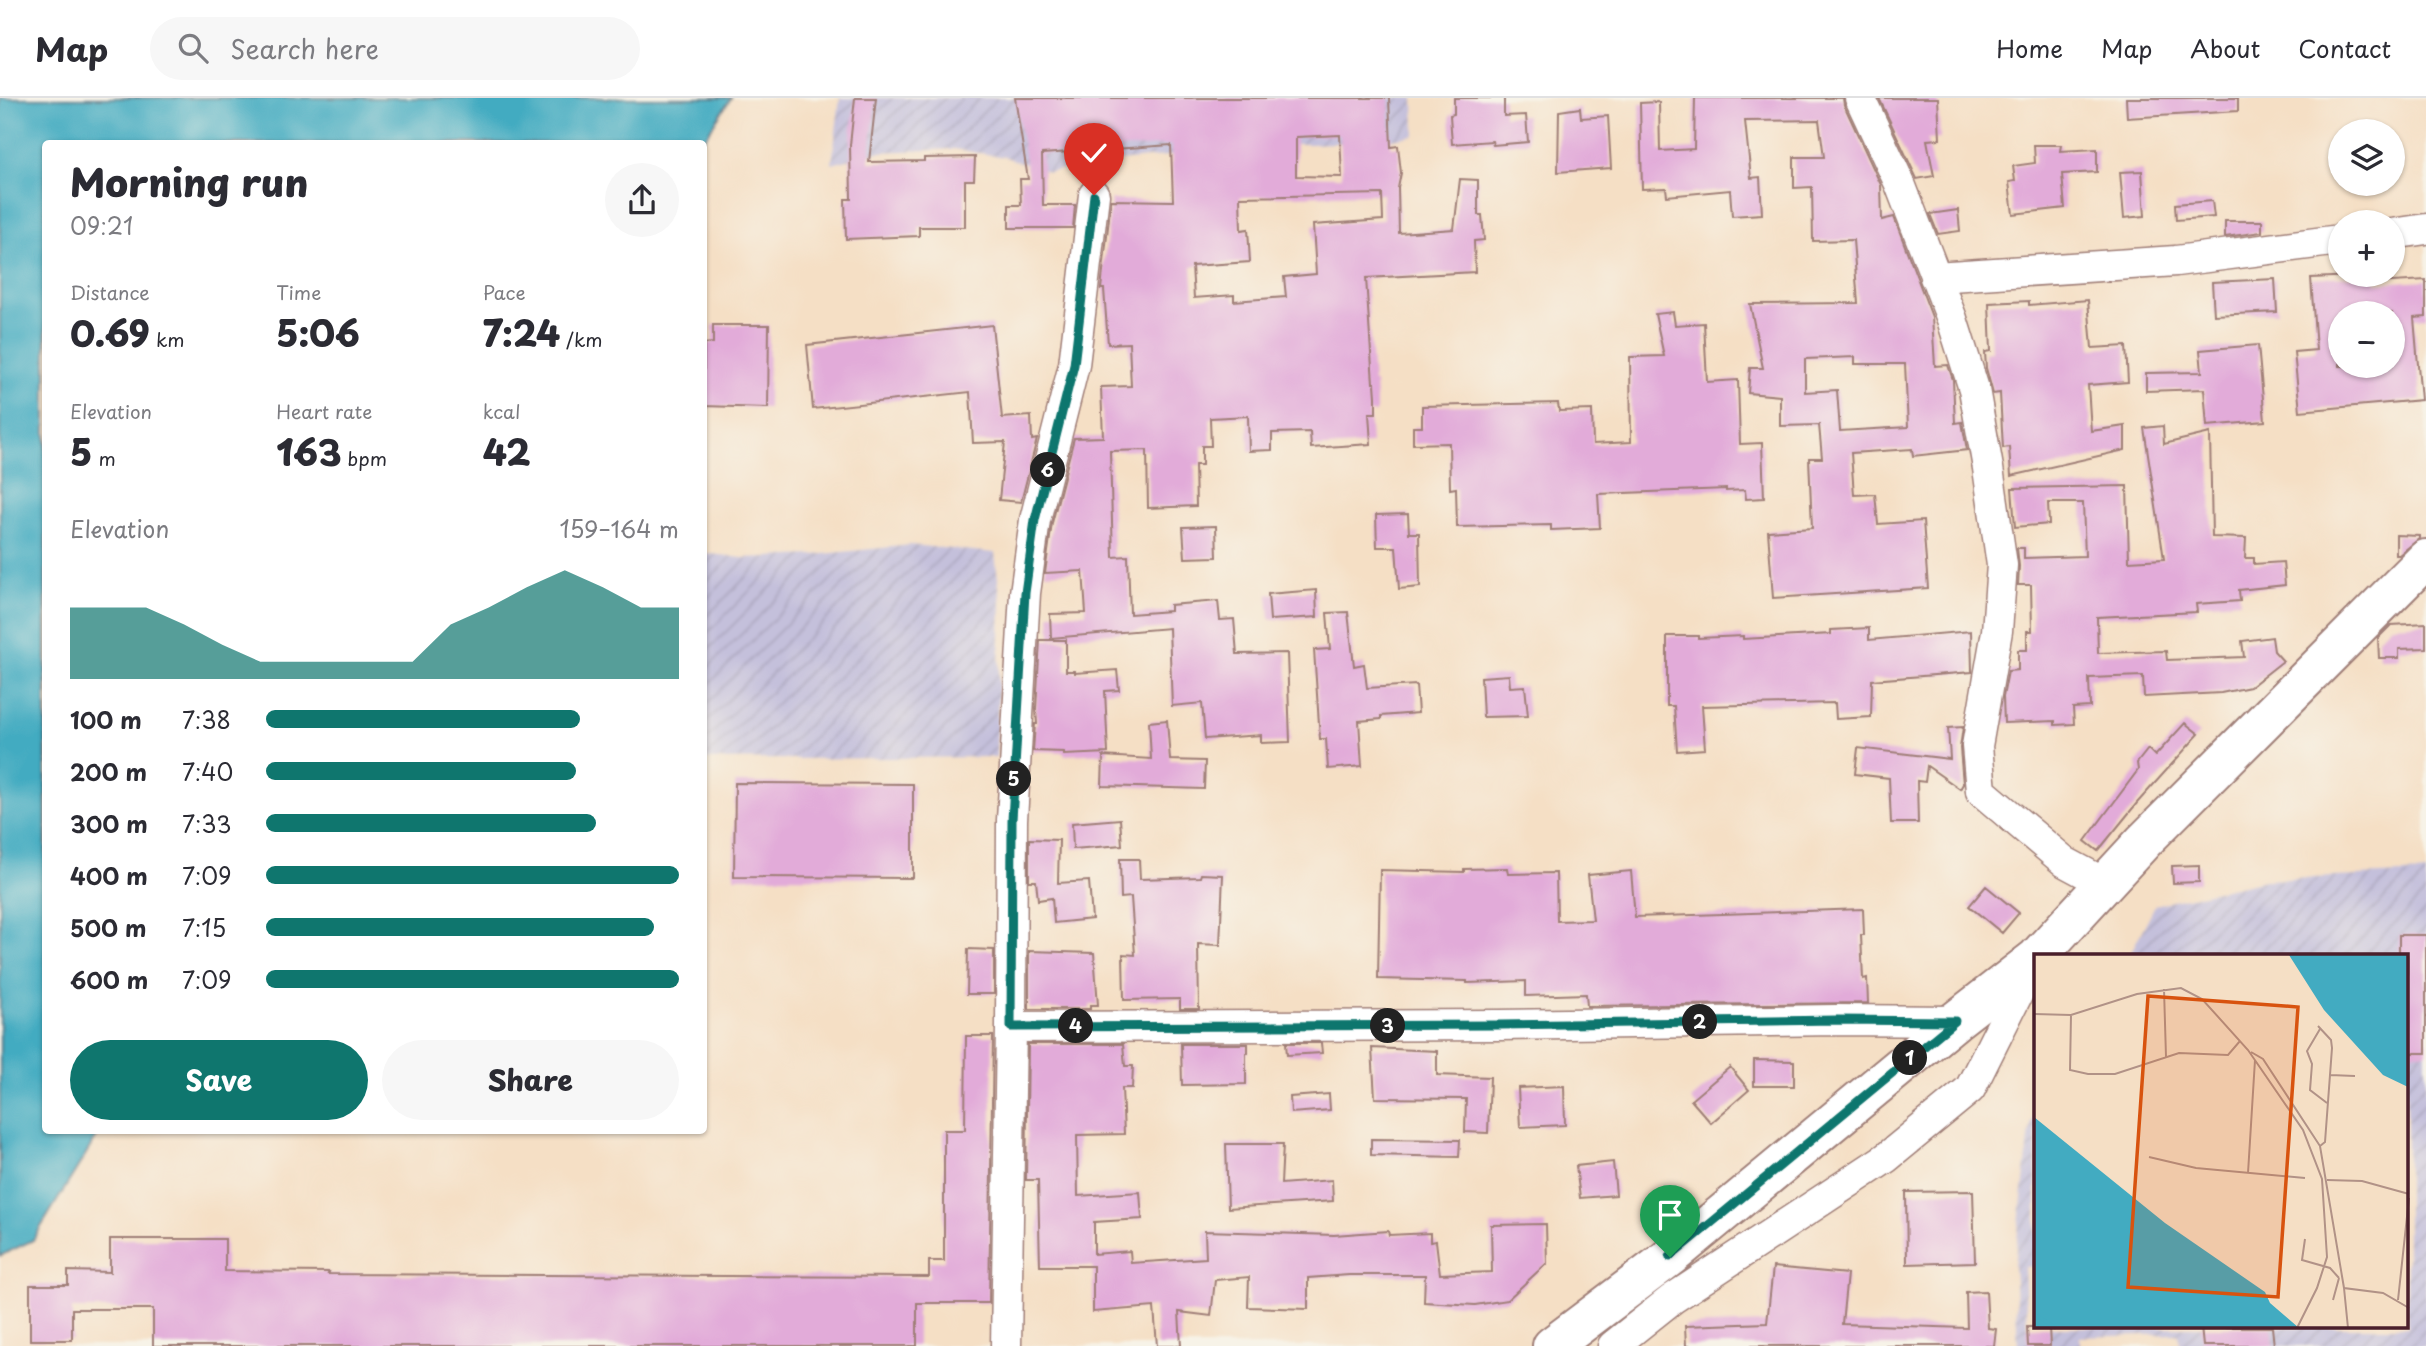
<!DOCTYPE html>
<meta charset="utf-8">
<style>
:root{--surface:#fff;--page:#f7f7f7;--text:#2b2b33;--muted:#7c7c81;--line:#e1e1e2;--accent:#0f766e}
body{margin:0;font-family:"Playpen Sans",sans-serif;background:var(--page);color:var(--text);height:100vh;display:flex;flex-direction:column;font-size:26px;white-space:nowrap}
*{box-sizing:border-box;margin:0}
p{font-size:23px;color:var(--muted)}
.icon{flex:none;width:38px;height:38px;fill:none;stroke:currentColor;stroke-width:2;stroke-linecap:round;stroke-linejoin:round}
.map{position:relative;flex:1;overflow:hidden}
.details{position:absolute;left:42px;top:42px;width:665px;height:994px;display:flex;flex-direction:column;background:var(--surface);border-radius:7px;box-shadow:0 2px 5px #0004}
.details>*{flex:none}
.fabs{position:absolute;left:2328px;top:21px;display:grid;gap:14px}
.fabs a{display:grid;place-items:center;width:77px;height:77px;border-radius:50%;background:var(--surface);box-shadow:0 2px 5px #0004;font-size:35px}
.pin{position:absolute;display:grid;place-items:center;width:60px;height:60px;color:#fff;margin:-72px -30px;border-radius:50% 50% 50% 0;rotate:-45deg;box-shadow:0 0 7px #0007}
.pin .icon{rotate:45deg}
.km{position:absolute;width:35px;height:35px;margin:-18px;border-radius:50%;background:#222;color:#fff;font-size:19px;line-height:35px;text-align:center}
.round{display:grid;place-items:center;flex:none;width:74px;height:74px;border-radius:37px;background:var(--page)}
.head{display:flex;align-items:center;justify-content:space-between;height:119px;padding:0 28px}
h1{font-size:38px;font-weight:800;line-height:52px}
.metrics{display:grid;grid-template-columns:repeat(3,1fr);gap:10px;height:119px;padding:7px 28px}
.metrics div{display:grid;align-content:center}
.metrics b{font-size:35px;font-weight:800}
.metrics small{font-size:19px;font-weight:400}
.metrics p{font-size:19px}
.chart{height:196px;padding:14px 28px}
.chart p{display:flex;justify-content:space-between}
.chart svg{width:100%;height:126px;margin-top:7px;fill:var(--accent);opacity:.7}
.primary-button{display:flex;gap:14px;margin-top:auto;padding:14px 28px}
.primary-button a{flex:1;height:80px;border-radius:42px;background:var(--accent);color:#fff;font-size:28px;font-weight:800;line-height:80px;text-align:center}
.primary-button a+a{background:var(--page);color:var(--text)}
ul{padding:0 28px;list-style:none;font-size:23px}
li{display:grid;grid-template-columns:112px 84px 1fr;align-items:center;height:52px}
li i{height:18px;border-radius:9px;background:var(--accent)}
header{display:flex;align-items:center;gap:42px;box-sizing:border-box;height:98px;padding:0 35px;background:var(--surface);border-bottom:2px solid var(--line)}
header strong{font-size:33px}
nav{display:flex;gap:38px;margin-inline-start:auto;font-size:24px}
.search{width:490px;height:63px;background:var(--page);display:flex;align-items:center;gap:18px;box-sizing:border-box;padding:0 24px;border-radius:38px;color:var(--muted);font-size:26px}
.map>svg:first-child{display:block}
.industrial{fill:url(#industrial-furrows)}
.water{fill:#42abc1;stroke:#466576;stroke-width:2}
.building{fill:#e2abd9;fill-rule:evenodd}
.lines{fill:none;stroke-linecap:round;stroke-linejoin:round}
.minor-casing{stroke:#a07f78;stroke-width:33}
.major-casing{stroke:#a07f78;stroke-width:42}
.minor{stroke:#fff;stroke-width:30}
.major{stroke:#fff;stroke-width:38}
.route-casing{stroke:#fff;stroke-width:14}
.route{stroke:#0f766e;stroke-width:9}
.inset-river{fill:none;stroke:#42abc1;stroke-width:3.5}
.inset-road{fill:none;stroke:#b19287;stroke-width:2}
.view{fill:#d8530f;fill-opacity:0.15;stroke:#d8530f;stroke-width:3.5}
.inset-edge{fill:none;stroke:#4a1f2b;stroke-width:3.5}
</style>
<header>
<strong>Map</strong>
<div class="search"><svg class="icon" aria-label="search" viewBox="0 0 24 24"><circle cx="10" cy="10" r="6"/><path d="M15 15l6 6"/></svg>Search here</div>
<nav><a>Home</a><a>Map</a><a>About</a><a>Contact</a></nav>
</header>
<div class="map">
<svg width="2426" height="1248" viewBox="0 0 2426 1248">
<defs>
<pattern id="industrial-furrows" width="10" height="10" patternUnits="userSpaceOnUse" patternTransform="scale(1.75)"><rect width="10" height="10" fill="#c4c0db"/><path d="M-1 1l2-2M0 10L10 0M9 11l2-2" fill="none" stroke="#aaa5bc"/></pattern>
</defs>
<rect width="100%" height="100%" fill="#f7f3e8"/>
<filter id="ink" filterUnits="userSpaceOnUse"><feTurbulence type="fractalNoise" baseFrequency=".0143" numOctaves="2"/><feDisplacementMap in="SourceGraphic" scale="14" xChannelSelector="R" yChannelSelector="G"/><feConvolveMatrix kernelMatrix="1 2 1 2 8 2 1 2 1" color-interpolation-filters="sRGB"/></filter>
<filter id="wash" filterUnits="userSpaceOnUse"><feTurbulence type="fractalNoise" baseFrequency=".00686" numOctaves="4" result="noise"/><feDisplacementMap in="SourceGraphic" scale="28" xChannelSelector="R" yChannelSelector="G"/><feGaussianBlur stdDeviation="1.57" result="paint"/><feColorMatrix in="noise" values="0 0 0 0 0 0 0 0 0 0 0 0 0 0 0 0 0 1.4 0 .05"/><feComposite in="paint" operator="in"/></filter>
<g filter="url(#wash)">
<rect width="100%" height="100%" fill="#f5dfc5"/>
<path class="industrial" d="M840 0H1414L1415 37 1382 43 1311 46H1224L1167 58 1100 65 1048 74 1005 59 954 51 878 54 832 66Z
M911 447 995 455 1001 506 996 659 704 662V455L742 460 813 457Z
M2426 775V1248H2274L2272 1229H2407V858H2129L2155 807 2265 782Z
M2036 1017V1168L2024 1169 2028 1248H2018L2014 1167 2031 1024Z
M2049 1229H2201L2203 1248H2180L2179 1236 2080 1239V1248H2050Z"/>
<path class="water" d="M0 0H731L701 45 46 46V1032L100 1033 33 1142 0 1158Z"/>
<g id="blocks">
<path class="building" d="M855 0H876L869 64 924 63V60L975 59 974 82H965V129H919V138L846 141 845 101H851L850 47Z
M1015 0H1389L1391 49 1398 48 1401 75 1398 90 1399 135 1454 131 1460 81 1478 82V117H1482L1484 142 1474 143 1475 174 1366 180 1373 285H1375L1376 299V315H1369L1371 346 1311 350 1310 334 1272 335V352L1249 353 1248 318 1210 320 1211 348H1202V367H1195L1196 408 1148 410 1147 352 1110 353 1113 459 1128 458 1130 516 1170 513V507L1218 503 1220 522 1234 521 1237 556 1287 555 1290 644 1261 645V637L1205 641 1202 605 1172 608 1169 530 1051 540 1050 516 1086 515 1083 473 1045 475 1052 425 1074 340 1103 339 1101 289 1131 288 1129 245 1108 246 1104 191H1101L1111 102 1173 103 1171 47 1042 56 1043 107H1075L1073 130H1009V107H1021L1020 81H1028ZM1340 37 1342 79 1296 78V39ZM1382 96 1383 122 1313 127 1316 176 1284 179 1286 199 1234 203V197L1194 200 1192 168 1250 164 1248 131 1241 132 1240 99Z
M1454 0H1504V18L1526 17 1528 44 1493 47 1492 43 1452 46 1450 17 1454 16Z
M1695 0H1843L1844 7 1881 87 1882 122 1894 119 1932 219 1935 268 1948 267 1953 282 1955 325 1962 324 1967 352 1913 358 1912 351 1851 355 1854 397 1875 396 1878 426 1923 423 1928 490 1773 500 1768 433 1812 430 1809 360H1822L1819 327 1780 328V298L1748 295 1750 270H1763L1750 206 1858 205 1853 142 1813 143 1812 89 1794 90V59H1824L1819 22 1745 23 1751 80 1760 79 1762 116 1732 118 1730 92 1667 98 1666 90 1642 91 1640 5 1659 4 1660 53 1694 51ZM1855 259V266H1905L1908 329 1840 333 1837 292 1805 294V261Z
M1879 0H1938L1940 41 1927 42 1934 78 1917 81Z
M2126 0H2238V13L2127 20Z
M1580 10 1581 20 1608 18 1611 70 1558 74 1559 13Z
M2034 47H2061L2060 53 2097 51V74L2062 76 2065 110 2013 116 2009 84 2015 83 2013 68 2035 65Z
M2142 73 2145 118 2124 120 2120 74Z
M2212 103 2214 119 2176 122 2175 106Z
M1958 112 1960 133 1938 136 1930 116Z
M2225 123H2262V134L2225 139Z
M2375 177 2376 185 2426 182V219L2414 220 2421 302 2300 313 2294 254 2316 252 2311 180ZM2340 215H2392V268H2340Z
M2275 181 2277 214 2214 217 2212 184Z
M2088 202 2092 250 2126 248 2128 284 2088 287 2091 333 2125 328V352L2011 378 2009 349 2003 350 2000 295 1993 296 1986 270 1985 254 1991 253 1989 205 2029 203V207Z
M1673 214 1675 227 1704 225 1707 284 1738 282 1740 346 1762 345 1764 400 1746 401 1745 392 1726 393V391L1598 396 1600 430 1551 432V427L1457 429 1456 390 1450 391 1449 345 1413 346V329H1422V308L1558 305 1559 313 1592 312 1593 346 1631 344 1630 259 1664 258 1655 216Z
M713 227H769L768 310 704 308V246L713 245Z
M992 227 1002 320 1031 318 1032 342 1037 341 1021 404 999 402 1005 344 973 345 970 294 813 311 807 247Z
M2258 247 2265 323 2207 328 2204 291 2146 293V275L2202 274 2200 252Z
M2163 328 2164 346 2210 335 2212 439 2246 440 2245 460H2254V466L2283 464 2285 487 2239 492 2240 503 2196 506 2197 514 2097 519 2098 555 2166 553 2167 562 2244 559 2242 543 2272 539 2274 553 2283 563 2250 589 2221 595 2144 599 2143 578 2089 580 2090 609 2073 610 2074 626 2055 627V623L2004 625 2003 599 2008 573 2018 572V552H2027V533H2032L2031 487H2018L2019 468 2017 450H2024V460L2085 458 2083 405H2048L2049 426 2015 429 2012 390 2127 388 2129 463 2164 461 2144 330Z
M1408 416 1409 435H1419L1420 489 1399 491 1396 449H1377L1376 417Z
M1216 428 1217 459 1185 460 1183 429Z
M2396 437 2420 438V440L2399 457H2396Z
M1316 492 1317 519 1270 522 1268 496Z
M1348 514 1354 568 1364 566 1367 590 1416 587 1418 615 1381 618V621L1359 623 1362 668 1328 671 1326 641H1320L1314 552 1330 551 1327 515Z
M2426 525V550L2399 551V560H2379L2378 540 2391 527Z
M1869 530V542L1971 533 1972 574 1872 582 1871 619 1836 621 1835 605 1702 608 1705 651 1677 653 1674 608H1667V538H1698V540L1743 538V541L1831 536V532Z
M1040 542H1066V573H1075V575L1117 572 1119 592 1105 593 1108 655 1064 657V654L1033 653 1035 626H1037L1036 611Z
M1509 577 1510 589 1525 588 1528 618 1483 619 1481 579Z
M1167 622 1170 662 1205 663 1204 691 1102 688 1103 658 1151 661 1149 624Z
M2185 625 2199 636 2137 705 2098 753 2085 743 2138 672 2137 665 2148 651 2155 658Z
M1963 629 1960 650 1963 686 1960 691 1927 668 1925 684 1917 683 1918 725H1891L1889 680 1855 676 1858 650 1950 661 1948 630Z
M735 685 913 686V780L734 779Z
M1120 721 1122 747 1073 751 1072 725Z
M1029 741 1059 742 1058 785 1089 783 1092 821 1054 825 1052 800 1038 802 1036 783H1029Z
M1120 761H1139L1140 781 1200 779 1201 776 1223 777 1220 847 1198 846 1199 911H1180V901L1124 902 1123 856 1135 857 1131 799 1121 800Z
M2199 767V784L2173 785 2172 768Z
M1507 770 1508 776 1556 775 1557 823 1593 822 1588 777 1631 773 1635 819 1863 811 1864 837H1861L1863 881 1867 880 1868 905 1587 908 1586 896 1526 898V883L1467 885V883L1378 881 1380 772 1464 774V771Z
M1986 788 2019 815 2002 835 1969 808Z
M2399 837H2426V955H2407V858H2399Z
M968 851 994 852V896H967Z
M1029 853 1094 855 1098 907H1090V911H1029Z
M966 938H993L989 1205H917V1248H153V1211H72V1242H30V1187H68V1173L110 1174V1141H225V1173L329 1174 328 1176 929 1179V1163H944V1032H965Z
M1286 945H1321L1322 955 1287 957Z
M1028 946H1123L1125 968H1133L1132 990H1122L1124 1036 1077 1037 1078 1098 1140 1094 1142 1121 1094 1124V1156L1130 1153 1131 1165 1206 1160 1205 1133 1334 1137 1388 1133 1389 1137 1430 1135V1144L1436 1143 1440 1176 1492 1174 1491 1127 1546 1126 1547 1165 1507 1202 1475 1207 1424 1204 1425 1177H1349L1308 1180V1211L1248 1209 1249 1179 1215 1182 1211 1218 1179 1214 1181 1248H1157L1154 1209 1093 1214V1168H1040L1038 1082H1026Z
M1181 946H1248V955H1246V986L1182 987Z
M1372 950 1437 953V977L1490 979 1488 1035 1465 1034 1466 1001 1375 1000Z
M1754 962 1794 963V988H1754Z
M1730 969 1749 992 1711 1025 1691 1002Z
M1564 988 1565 1027 1520 1029 1518 990Z
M1329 996 1330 1012 1291 1015 1290 999Z
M1371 1041 1460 1042 1459 1059 1371 1057Z
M1226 1046H1283L1281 1086 1332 1082 1333 1103 1228 1110Z
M1613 1064 1616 1097 1580 1100 1576 1068Z
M1973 1093 1975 1164 1907 1166 1906 1094Z
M1773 1169 1847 1176 1842 1226 1967 1230 1966 1194 1986 1193 1988 1230 1996 1231 1994 1248H1686L1685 1228 1767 1225Z
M2027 1229H2049L2050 1248H2028Z
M2201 1229H2272L2274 1248H2203Z"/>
</g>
</g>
<g filter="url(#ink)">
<use href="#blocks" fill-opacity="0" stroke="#a07f78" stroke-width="2"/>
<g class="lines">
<g class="minor-casing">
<path id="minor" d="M1860 0 1900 86 1952 221 1974 291 1988 370 2002 467 1997 533 1977 648 1981 693 2065 764 2104 785
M2392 136 2426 131
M1935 179 2176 163 2340 142
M1011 929 1500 927 1836 922 1955 923
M1006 1248 1011 929 1012 722 1025 495 1035 422 1074 267 1094 97
M1613 1248 1672 1201 1886 1060 1970 991 2033 865"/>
</g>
<g class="major-casing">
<path id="major" d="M2038 858 2144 743 2426 461
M1552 1248 1670 1159 1955 923 2036 860"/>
</g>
<use href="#minor" class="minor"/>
<use href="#major" class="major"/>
</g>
</g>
<g class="lines" filter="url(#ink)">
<g class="route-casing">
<path id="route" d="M1094 97 1074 267 1035 422 1025 495 1012 722 1011 929 1500 927 1836 922 1955 923 1670 1159"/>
</g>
<use href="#route" class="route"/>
</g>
<g transform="translate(2034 856)">
<rect width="374" height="374" fill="#f5dfc5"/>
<path d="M255 1H374V133L349 121 290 56ZM0 163 131 269 231 338 236 349 265 374H0Z" fill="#42abc1"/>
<path class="inset-river" d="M0 360 22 374"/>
<path class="inset-road" d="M130 35 132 103M0 60 37 61 103 40 147 34 168 45 214 96 269 176 288 225 293 303 283 334 263 374M37 61 36 116 54 120H81L145 99 194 101 206 87M284 72 297 86 298 94 291 188 286 192M286 75 273 97 278 110 276 136 293 149M217 98 229 105 286 192 310 334 349 339 375 354M296 121 321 122M115 203 162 214 271 224M214 219 221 106M293 226 328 227 375 240M271 285 268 306 296 314 305 324M310 334 314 374M299 346 305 324M364 346 375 244"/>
<path class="view" d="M114 42 264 53 244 343 94 333Z"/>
<rect width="374" height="374" class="inset-edge"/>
</g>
</svg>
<div class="fabs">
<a><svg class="icon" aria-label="layers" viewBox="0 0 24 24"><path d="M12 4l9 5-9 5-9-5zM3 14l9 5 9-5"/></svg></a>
<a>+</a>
<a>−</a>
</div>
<div class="pin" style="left:1670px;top:1159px;background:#1e9e55"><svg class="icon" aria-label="arrive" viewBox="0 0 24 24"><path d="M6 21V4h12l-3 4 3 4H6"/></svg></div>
<div class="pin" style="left:1094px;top:97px;background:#d93025"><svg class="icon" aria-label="check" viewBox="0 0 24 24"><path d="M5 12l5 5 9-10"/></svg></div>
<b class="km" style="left:1910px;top:960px">1</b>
<b class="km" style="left:1700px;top:924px">2</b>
<b class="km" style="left:1388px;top:928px">3</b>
<b class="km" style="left:1076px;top:928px">4</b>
<b class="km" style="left:1014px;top:681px">5</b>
<b class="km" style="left:1048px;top:372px">6</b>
<section class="details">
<div class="head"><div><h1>Morning run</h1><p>09:21</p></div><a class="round"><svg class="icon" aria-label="share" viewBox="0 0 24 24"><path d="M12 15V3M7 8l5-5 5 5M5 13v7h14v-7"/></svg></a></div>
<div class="metrics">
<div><p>Distance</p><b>0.69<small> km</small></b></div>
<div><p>Time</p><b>5:06</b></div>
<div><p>Pace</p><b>7:24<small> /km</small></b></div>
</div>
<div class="metrics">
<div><p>Elevation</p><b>5<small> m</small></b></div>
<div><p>Heart rate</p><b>163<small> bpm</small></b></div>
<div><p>kcal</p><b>42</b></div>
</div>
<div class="chart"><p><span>Elevation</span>159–164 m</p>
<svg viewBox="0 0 160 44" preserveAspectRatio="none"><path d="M0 44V19L10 19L20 19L30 25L40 32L50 38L60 38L70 38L80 38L90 38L100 25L110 19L120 12L130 6L140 12L150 19L160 19V44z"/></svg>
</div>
<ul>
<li><b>100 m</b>7:38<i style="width:76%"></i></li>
<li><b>200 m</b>7:40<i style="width:75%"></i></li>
<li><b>300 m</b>7:33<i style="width:80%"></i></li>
<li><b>400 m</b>7:09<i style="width:100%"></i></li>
<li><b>500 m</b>7:15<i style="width:94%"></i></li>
<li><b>600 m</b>7:09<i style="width:100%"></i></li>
</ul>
<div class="primary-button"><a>Save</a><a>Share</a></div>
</section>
</div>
